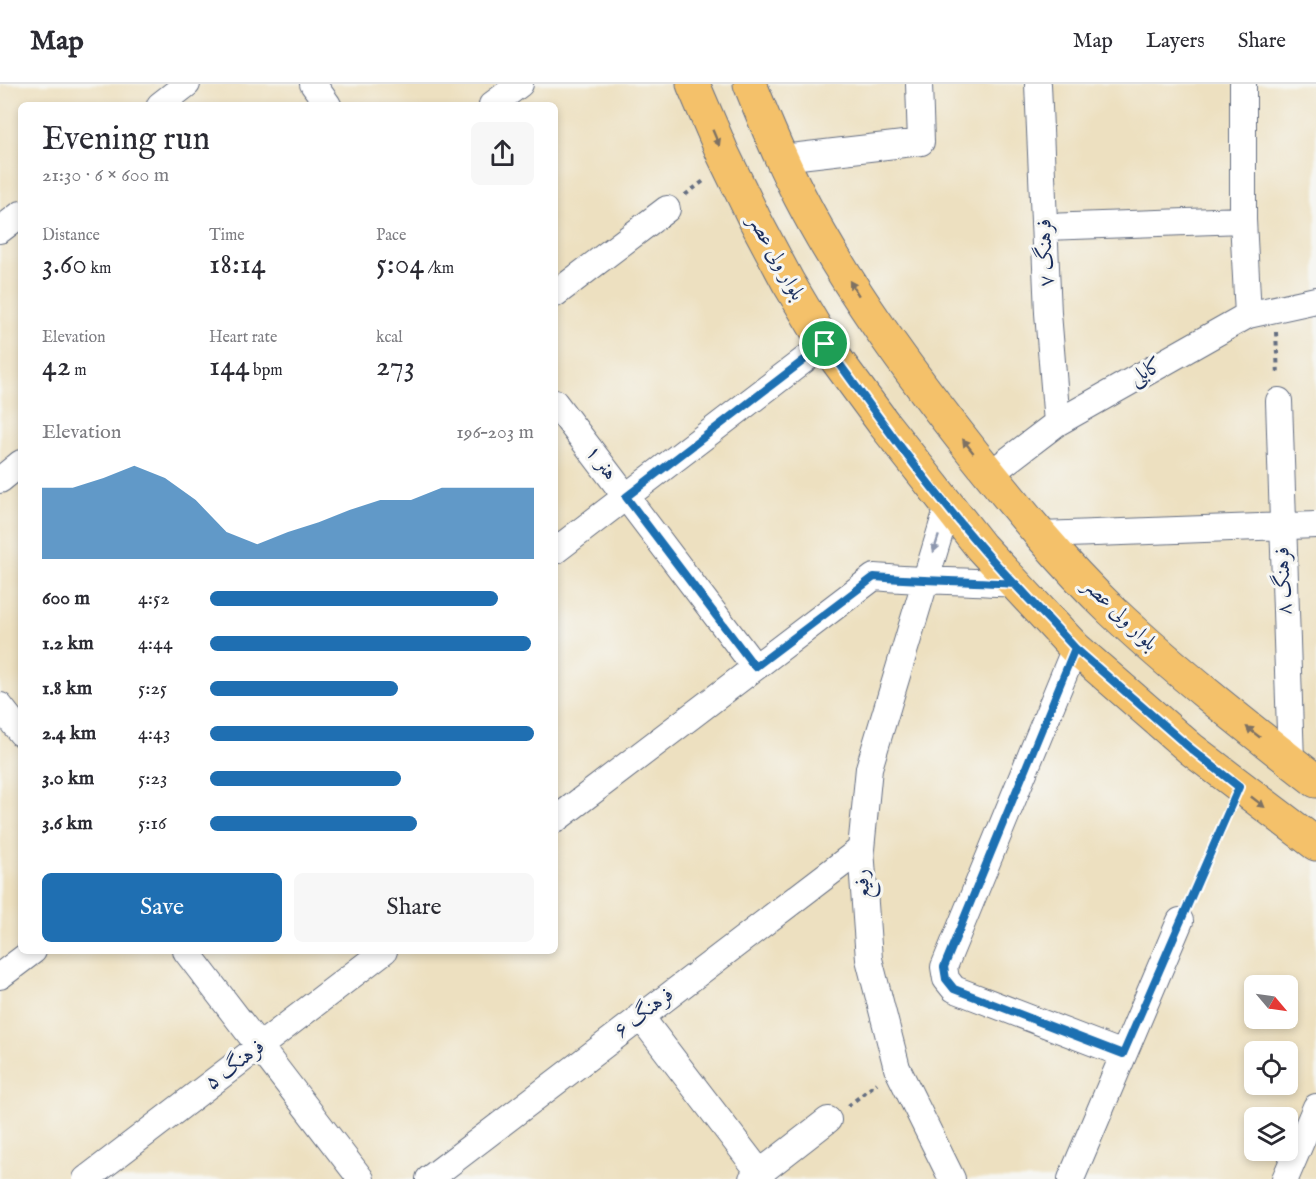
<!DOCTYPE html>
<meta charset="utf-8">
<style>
:root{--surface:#fff;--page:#f7f7f7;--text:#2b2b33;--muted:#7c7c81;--line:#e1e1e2;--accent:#1f6fb2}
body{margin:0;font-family:"IM FELL English",Amiri,serif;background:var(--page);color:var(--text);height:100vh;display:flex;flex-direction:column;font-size:22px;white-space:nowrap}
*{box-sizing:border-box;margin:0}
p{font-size:20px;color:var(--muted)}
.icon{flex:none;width:33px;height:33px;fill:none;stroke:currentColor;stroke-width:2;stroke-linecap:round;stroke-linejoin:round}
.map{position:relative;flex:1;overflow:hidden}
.panel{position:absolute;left:18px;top:18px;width:540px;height:852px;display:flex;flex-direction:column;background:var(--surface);border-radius:9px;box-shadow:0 3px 9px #0003}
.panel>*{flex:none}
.needle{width:39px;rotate:119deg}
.fabs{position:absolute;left:1244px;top:891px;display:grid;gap:12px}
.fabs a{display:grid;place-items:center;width:54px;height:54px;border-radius:9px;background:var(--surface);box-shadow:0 3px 9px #0003;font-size:30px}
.pin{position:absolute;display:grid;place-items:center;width:51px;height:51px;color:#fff;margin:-26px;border:3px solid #fff;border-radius:50%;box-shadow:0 2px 6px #0007}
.round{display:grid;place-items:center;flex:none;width:63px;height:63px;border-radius:9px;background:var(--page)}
.summary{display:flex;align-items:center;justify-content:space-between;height:102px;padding:0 24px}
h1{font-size:33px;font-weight:600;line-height:45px}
.stats{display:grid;grid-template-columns:repeat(3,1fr);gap:9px;height:102px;padding:6px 24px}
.stats div{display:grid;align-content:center}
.stats b{font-size:30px;font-weight:600}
.stats small{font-size:16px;font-weight:400}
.stats p{font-size:16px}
.chart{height:168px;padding:12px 24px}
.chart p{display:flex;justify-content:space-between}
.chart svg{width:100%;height:108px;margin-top:6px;fill:var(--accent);opacity:.7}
.action{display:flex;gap:12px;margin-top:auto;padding:12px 24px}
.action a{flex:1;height:69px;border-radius:9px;background:var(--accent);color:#fff;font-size:24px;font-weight:600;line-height:69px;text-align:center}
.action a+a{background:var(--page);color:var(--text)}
ul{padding:0 24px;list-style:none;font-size:20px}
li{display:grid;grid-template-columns:96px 72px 1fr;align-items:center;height:45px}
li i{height:15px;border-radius:8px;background:var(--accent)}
header{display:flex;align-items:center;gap:36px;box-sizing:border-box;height:84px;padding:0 30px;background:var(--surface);border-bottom:2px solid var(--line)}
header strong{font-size:28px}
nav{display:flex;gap:33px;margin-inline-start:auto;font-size:21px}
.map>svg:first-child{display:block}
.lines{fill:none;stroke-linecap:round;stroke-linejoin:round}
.minor-casing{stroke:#646d80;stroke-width:28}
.major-casing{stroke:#646d80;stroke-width:35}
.path{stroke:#646d80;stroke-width:4;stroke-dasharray:4.5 4.5;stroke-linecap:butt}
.minor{stroke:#fff;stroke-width:26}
.major{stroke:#f4c16a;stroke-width:33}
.oneway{fill:#7d7163}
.oneway2{fill:#8d97ae}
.route-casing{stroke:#fff;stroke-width:12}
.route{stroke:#1f6fb2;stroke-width:8}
.labels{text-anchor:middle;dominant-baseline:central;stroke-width:6;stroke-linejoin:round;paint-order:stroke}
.street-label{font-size:21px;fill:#1b2f5e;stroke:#f6f6f2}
</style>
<header>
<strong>Map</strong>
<nav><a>Map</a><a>Layers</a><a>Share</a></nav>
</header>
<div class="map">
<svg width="1316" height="1095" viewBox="0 0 1316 1095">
<rect width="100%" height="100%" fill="#f6f6f2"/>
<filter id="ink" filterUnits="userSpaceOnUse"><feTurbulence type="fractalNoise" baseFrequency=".0167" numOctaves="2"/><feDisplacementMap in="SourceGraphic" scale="12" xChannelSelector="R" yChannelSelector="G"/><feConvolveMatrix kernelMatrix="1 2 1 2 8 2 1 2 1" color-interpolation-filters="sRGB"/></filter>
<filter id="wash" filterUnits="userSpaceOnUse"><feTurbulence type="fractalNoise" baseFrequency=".008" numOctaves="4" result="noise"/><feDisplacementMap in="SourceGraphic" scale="24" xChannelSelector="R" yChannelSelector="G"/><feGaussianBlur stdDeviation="1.35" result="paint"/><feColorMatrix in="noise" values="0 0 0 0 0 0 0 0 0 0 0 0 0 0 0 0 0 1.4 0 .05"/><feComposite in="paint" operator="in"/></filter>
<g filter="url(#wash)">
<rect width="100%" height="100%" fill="#ede0c0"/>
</g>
<g filter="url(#ink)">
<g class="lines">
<g class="minor-casing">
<path id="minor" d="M313 0 328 21
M1038 0 1048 229 1057 339
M1243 0V136L1248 231
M160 21 187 0
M492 21 520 0
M782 74 921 58 919 0
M1045 143 1243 136
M0 146 21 130
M555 210 667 125
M1279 317 1291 677
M555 319 755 583
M990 390 1057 339 1248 231 1316 216
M0 396 21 379
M948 422 869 684 861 765 869 875 897 984 952 1095
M1041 451 1316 441
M555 467 825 260
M1075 564 944 883 946 895 954 905 1123 970
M0 622 21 649
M555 736 874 493C921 497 968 497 1015 500
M186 867 361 1095
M0 892 33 867
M640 932 760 1089
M86 1095 384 867
M429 1095 861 765
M752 1095 828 1036
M1071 1095 1180 837
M1285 1095 1316 1023"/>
</g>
<g class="major-casing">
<path id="major" d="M693 0 723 70 754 134 788 198 825 260 884 340 981 463 1075 564 1191 665 1316 760
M750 0C765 38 781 76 800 113 847 204 910 289 974 370 1017 424 1062 479 1112 527 1177 588 1246 642 1316 697"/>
</g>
<path class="path" d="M685 111 705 96
M1276 248 1278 292
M1190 814 1228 728
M848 1022 877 999"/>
<use href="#minor" class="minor"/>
<use href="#major" class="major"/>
</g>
<defs><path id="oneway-solid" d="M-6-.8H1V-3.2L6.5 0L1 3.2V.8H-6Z" transform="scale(1.5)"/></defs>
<g class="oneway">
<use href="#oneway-solid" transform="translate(716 54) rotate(67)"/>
<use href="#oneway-solid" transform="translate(854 204) rotate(-122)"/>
<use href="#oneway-solid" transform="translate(968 362) rotate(-128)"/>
<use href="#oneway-solid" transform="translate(1253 648) rotate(-142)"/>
<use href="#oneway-solid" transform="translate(1258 718) rotate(38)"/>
</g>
<use class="oneway2" href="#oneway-solid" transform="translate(936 460) rotate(108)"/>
</g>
<g class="lines" filter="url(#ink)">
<g class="route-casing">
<path id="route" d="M825 260C875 328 925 399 981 463 1011 498 1044 530 1075 564L944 883 946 895 954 905 1123 970 1239 703 1191 665 1075 564 1016 500C968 497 921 497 874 493L755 583 626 413 825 260"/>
</g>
<use href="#route" class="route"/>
</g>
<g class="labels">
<g class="street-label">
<text transform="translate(1046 169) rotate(-92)">فرهنگ ۷</text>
<text transform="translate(776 174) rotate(61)">بلوار ولی عصر</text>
<text transform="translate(1146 288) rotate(-29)">کابلی</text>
<text transform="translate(601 379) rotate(53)">هنر ۱</text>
<text transform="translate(1284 497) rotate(-92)">فرهنگ ۸</text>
<text transform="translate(1120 531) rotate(44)">بلوار ولی عصر</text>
<text transform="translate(863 800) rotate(-94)">رفیع</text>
<text transform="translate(644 929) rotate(-37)">فرهنگ ۶</text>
<text transform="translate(235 981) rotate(-37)">فرهنگ ۵</text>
</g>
</g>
</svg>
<div class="fabs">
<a><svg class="needle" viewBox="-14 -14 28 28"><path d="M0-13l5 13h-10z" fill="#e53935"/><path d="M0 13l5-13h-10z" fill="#7c7c81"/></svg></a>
<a><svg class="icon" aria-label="locate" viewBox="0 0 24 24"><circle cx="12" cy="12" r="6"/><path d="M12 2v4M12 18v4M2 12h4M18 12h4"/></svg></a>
<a><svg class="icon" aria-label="layers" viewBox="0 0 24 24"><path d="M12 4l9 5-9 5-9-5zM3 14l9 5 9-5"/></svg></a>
</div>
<div class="pin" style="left:825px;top:260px;background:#1e9e55"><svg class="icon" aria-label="arrive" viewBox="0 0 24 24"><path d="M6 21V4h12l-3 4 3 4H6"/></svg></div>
<section class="panel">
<div class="summary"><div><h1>Evening run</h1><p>21:30 · 6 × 600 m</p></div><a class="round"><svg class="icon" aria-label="share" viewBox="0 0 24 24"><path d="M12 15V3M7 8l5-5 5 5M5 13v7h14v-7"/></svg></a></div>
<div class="stats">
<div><p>Distance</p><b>3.60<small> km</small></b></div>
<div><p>Time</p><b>18:14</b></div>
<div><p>Pace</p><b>5:04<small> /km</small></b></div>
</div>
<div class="stats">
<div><p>Elevation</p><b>42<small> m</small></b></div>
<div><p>Heart rate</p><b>144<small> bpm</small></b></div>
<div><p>kcal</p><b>273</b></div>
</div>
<div class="chart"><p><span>Elevation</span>196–203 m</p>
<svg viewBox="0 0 160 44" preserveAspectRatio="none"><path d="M0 44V15L10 15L20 11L30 6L40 11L50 20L60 33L70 38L80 33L90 29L100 24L110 20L120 20L130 15L140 15L150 15L160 15V44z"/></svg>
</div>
<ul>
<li><b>600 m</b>4:52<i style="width:89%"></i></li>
<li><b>1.2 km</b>4:44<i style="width:99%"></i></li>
<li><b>1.8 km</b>5:25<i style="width:58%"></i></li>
<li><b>2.4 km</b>4:43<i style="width:100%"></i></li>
<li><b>3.0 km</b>5:23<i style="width:59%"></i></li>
<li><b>3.6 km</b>5:16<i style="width:64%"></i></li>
</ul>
<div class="action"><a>Save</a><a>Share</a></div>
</section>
</div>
